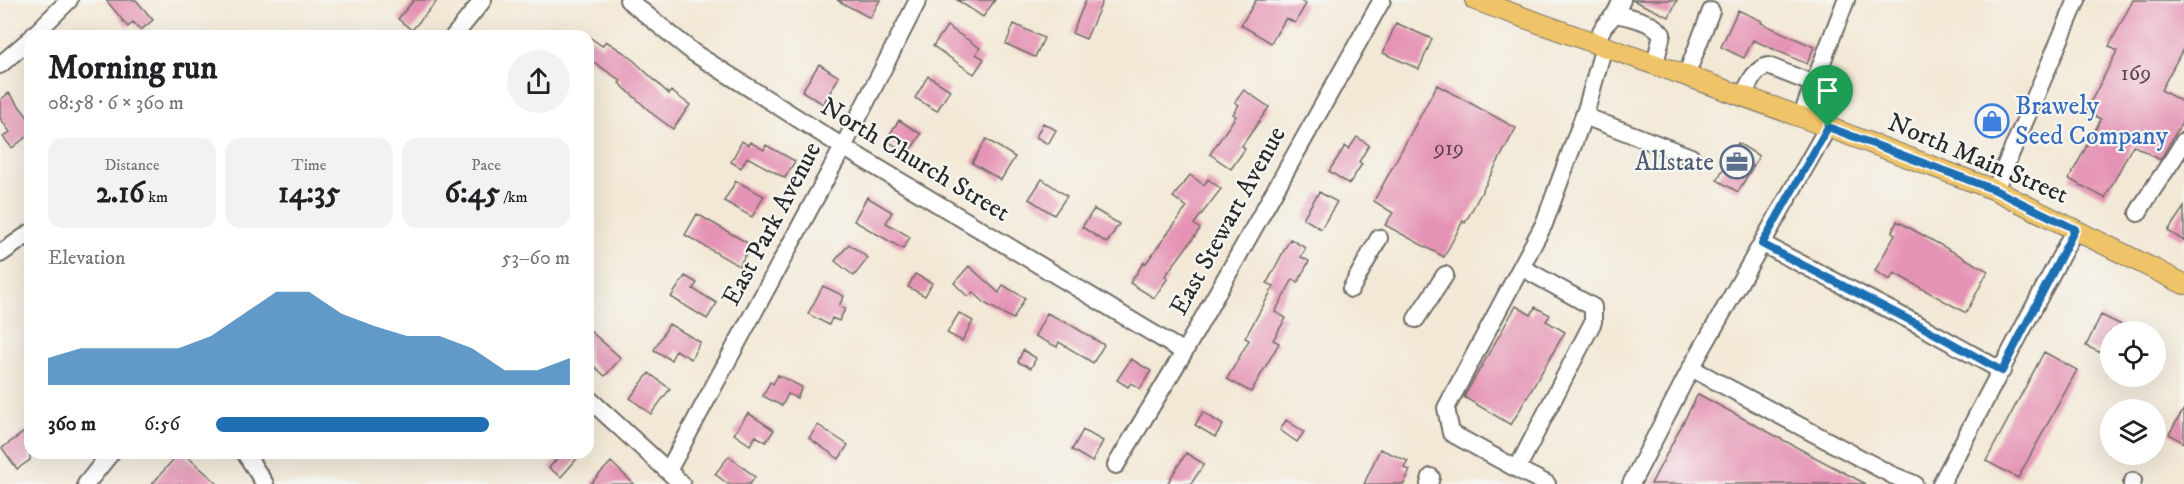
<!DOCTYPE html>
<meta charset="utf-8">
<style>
:root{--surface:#fff;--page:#f2f2f2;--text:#202124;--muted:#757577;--accent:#1f6fb2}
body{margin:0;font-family:"IM FELL DW Pica",serif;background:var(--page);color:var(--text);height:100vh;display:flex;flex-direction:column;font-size:22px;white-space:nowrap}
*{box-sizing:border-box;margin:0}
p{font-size:20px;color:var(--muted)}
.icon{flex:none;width:33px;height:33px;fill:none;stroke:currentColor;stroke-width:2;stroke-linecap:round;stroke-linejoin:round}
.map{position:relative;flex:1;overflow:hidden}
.side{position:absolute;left:24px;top:30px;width:570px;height:429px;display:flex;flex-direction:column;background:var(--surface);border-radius:18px;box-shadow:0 6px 24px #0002}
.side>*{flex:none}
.tools{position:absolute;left:2100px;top:321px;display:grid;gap:12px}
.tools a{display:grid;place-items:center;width:66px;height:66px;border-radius:50%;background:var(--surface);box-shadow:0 6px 24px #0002;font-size:30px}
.pin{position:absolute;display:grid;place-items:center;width:51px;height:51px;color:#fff;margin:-62px -26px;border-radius:50% 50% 50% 0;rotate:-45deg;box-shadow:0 0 6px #0007}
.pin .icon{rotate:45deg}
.round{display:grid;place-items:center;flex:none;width:63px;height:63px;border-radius:32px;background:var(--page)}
.summary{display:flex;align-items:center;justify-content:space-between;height:102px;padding:0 24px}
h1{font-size:33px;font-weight:700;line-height:45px}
.stats{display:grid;grid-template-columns:repeat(3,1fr);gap:9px;height:102px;padding:6px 24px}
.stats div{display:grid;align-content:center;border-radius:15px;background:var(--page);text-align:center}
.stats b{font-size:30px;font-weight:700}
.stats small{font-size:16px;font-weight:400}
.stats p{font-size:16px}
.chart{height:168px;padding:12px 24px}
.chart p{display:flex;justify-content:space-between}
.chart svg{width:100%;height:108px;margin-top:6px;fill:var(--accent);opacity:.7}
ul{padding:0 24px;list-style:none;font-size:20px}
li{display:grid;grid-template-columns:96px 72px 1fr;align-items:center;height:45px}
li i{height:15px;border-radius:8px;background:var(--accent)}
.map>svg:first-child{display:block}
.building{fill:#e593b4}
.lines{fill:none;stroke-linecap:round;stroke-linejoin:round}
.minor-casing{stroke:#716d66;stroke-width:20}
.major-casing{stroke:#716d66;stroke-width:22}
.minor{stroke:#fff;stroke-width:16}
.major{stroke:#efc469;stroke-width:20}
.route-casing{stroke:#fff;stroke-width:12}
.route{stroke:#1f6fb2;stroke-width:8}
.labels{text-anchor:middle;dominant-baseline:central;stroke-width:4.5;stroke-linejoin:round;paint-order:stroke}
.number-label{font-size:22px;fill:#5a454d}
.shop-label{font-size:26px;fill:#366cbe;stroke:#f6f6f2;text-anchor:start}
.street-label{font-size:26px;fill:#2b2b2b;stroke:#f6f6f2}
.service-label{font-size:26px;fill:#4e5e75;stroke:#f6f6f2;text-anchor:end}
</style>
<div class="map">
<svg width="2184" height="484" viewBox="0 0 2184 484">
<rect width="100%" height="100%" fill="#f6f6f2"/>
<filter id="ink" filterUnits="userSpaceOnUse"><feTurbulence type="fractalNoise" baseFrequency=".0167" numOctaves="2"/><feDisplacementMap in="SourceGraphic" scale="12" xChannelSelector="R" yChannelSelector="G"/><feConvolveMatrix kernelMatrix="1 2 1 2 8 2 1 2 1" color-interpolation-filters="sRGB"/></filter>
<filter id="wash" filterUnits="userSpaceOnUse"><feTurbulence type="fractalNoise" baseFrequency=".008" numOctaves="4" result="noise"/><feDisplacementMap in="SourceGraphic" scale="24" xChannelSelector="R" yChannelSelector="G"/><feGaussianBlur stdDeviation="1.35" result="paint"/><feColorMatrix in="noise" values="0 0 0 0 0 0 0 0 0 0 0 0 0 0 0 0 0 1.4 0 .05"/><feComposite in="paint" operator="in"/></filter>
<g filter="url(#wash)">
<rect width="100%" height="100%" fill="#f3e8d5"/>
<g id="blocks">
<path class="building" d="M106 0H136L153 20 141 30 133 22 128 27Z
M414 0H438L412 30 398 19Z
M837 0H880L870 18Z
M957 0H995L983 17Z
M1086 0H1103L1086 39 1072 33Z
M1256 0H1299L1306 4 1295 23 1286 18 1271 43 1241 25Z
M1632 0H1677L1669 17Z
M2133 0H2184V47L2161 90 2184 103V119L2160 160 2133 145 2105 198 2069 179 2101 119 2086 111 2117 51 2109 46Z
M1738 10 1762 21 1761 23 1814 47 1807 64 1753 40 1744 58 1721 47Z
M1396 23 1432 39 1419 69 1383 53Z
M1014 24 1044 38 1035 57 1006 44Z
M947 26 980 48 976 54 984 59 974 74 933 46Z
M588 36 602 46 606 41 629 56 669 94 671 91 690 105 673 129 654 115 619 83 621 81 588 58Z
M819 64 839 77 823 104 802 91Z
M928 76 950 90 937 111 915 98Z
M1437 85 1516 128 1465 223 1463 221 1444 257 1385 225 1393 213 1374 201Z
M1244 90 1269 107 1242 146 1245 149 1231 169 1210 154 1236 116 1233 114 1239 105 1235 102Z
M9 93 30 120V134L12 148 3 137 10 132 0 118V100Z
M899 120 921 134 908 154 886 140Z
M1043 123 1056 130 1048 144 1036 137Z
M1357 137 1369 145 1359 162 1362 164 1349 184 1329 171 1345 146 1349 149Z
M986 139 1015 157 1001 180 972 163Z
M742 141 748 145 750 142 764 150 766 145 795 161 785 178 747 157 741 168 731 162Z
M1738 143 1759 156 1738 192 1717 180Z
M1190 175 1204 185 1208 179 1221 189 1194 224 1200 229 1165 276 1168 278 1154 298 1130 283 1144 262 1146 263 1187 207 1173 197Z
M1042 179 1067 196 1054 215 1029 199Z
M736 181 764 196 752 217 724 201Z
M1319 192 1337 202 1321 229 1303 218Z
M867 197 892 212 886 223 910 237 903 249 854 221Z
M2184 207V241L2168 231Z
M1094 209 1119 224 1107 243 1082 227Z
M697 214 751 245 739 266 685 235Z
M1897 221 1988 271 1966 313 1894 273 1890 280 1875 271 1895 234 1892 232Z
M1290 239 1306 248 1301 257 1309 261 1298 282 1293 279 1275 312 1286 318 1273 340 1279 343 1251 392 1227 379 1249 340 1245 338 1274 286 1267 283Z
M849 244 868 258 854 276 835 261Z
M969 266 999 293 1003 285 1025 298 1013 319 986 304 973 292 968 297 954 283Z
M915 274 932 283 925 296 908 287Z
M685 276 697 283 693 289 717 303 707 319 671 297Z
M823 286 844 296 839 306 845 309 839 321 832 318 829 325 808 314Z
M1516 306 1531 315 1535 307 1550 315 1546 321 1565 332 1511 425 1464 397Z
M959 313 973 321 962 341 947 333Z
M1047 313 1071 325 1104 345 1093 363 1059 342 1057 347 1035 336Z
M2101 315 2136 332H2110V357L2086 346Z
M669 324 700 342 691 359 676 350 671 360 654 350Z
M588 329 621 358 605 376 588 361Z
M1023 350 1036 358 1031 368 1018 362Z
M2044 352 2077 370 2018 478 1986 461Z
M1131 359 1151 371 1140 389 1131 383 1128 387 1117 380Z
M649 373 670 389 651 414 630 398Z
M778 375 802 387 797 398 788 394 782 406 763 396 770 382 773 384Z
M1698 394 1824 462 1866 484H1651Z
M2184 409V443L2169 434Z
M1203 412 1223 425 1215 437 1195 425Z
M748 413 774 430 766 442 756 436 750 445 734 434Z
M1286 420 1304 432 1297 442 1280 430Z
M818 425 848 445 839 459 809 438Z
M30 428V460L17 469 2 448Z
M1083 430 1103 441 1092 462 1072 450Z
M1380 449 1408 461 1404 468 1410 470 1404 484H1364Z
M179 453H183L218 484H152Z
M562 453H582L561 477 549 468Z
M1186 453 1204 464 1191 484H1167Z
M729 456 755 477 750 484H728L715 474Z
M611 462 634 484H590Z"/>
</g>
</g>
<g filter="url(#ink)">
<use href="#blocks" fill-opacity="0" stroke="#716d66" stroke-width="1.5"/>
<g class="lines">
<g class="minor-casing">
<path id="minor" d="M628 0 694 53 843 147 1184 352
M1615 14 1622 0
M33 36 69 0
M454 36 483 0
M1595 43 1604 26 1615 14C1630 17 1652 21 1662 34L1655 64
M0 65 30 39
M1686 76 1711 11
M1743 96C1749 84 1754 69 1768 66L1814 84
M1584 116 1691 157
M1801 117 1846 0
M1995 190 2077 0
M2138 213C2152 188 2170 166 2184 141
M1763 244 1921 326 2002 371
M0 254 30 233
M1521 267 1593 307V322L1517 469 1451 433 1446 408 1544 224 1587 107 1604 46
M1351 289 1379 238
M1416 319 1445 275
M1691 368 1892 475 1914 484
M588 398 682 484
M245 453 265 484
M1116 465 1184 352 1382 0
M1517 469 1547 484
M668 471 843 147 918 0
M86 484 111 453
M1429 484 1431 477
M1631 484 1691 368 1828 127
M1941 484 2075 229
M2132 484 2133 481"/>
</g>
<g class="major-casing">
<path id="major" d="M1475 0 1801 117 1995 190 2184 284"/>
</g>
<use href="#minor" class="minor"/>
<use href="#major" class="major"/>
</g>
</g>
<g class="lines" filter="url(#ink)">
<g class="route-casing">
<path id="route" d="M1828 127 1995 190 2075 229 2002 371 1921 326 1762 244Z"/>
</g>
<use href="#route" class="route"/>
</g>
<defs>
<g id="shop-ring" transform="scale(1.725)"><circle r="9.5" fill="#f6f6f2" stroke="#3f7fe0" stroke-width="1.5"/><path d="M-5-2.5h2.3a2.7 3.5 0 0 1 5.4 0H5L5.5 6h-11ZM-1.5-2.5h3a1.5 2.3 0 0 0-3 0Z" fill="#3f7fe0"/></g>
<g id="office-ring" transform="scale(1.725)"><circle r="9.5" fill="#f6f6f2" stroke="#5c6f8a" stroke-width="1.5"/><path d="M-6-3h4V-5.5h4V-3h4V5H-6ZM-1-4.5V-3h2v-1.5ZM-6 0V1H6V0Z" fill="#5c6f8a"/></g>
</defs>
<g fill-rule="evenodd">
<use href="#shop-ring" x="1992" y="121"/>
<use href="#office-ring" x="1737" y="162"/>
</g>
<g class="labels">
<g class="number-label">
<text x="2136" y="73">169</text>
<text x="1449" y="148">919</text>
</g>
<g class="shop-label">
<text x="2015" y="106">Brawely<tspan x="2015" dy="30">Seed Company</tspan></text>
</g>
<g class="street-label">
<text transform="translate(1978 159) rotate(23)">North Main Street</text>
<text transform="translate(915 160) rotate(31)">North Church Street</text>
<text transform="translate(1228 221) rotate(-61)">East Stewart Avenue</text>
<text transform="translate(772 224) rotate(-62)">East Park Avenue</text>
</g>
<g class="service-label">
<text x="1714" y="162">Allstate</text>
</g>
</g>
</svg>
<div class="tools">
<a><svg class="icon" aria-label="locate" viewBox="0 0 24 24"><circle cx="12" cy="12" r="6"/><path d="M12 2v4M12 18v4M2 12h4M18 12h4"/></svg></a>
<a><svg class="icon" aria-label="layers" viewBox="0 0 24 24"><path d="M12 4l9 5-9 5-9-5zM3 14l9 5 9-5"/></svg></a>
</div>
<div class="pin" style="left:1828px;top:127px;background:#1e9e55"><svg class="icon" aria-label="arrive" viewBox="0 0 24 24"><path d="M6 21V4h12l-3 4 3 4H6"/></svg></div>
<section class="side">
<div class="summary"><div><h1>Morning run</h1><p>08:58 · 6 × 360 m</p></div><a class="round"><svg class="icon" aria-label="share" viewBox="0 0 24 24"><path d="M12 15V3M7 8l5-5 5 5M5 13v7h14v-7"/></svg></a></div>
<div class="stats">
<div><p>Distance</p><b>2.16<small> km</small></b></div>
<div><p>Time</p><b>14:35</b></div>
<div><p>Pace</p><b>6:45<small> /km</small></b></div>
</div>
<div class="chart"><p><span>Elevation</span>53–60 m</p>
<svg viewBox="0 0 160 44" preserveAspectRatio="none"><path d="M0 44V33L10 29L20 29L30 29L40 29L50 24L60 15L70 6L80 6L90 15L100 20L110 24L120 24L130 29L140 38L150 38L160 33V44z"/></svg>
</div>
<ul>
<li><b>360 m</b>6:56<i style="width:77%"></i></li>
</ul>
</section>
</div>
